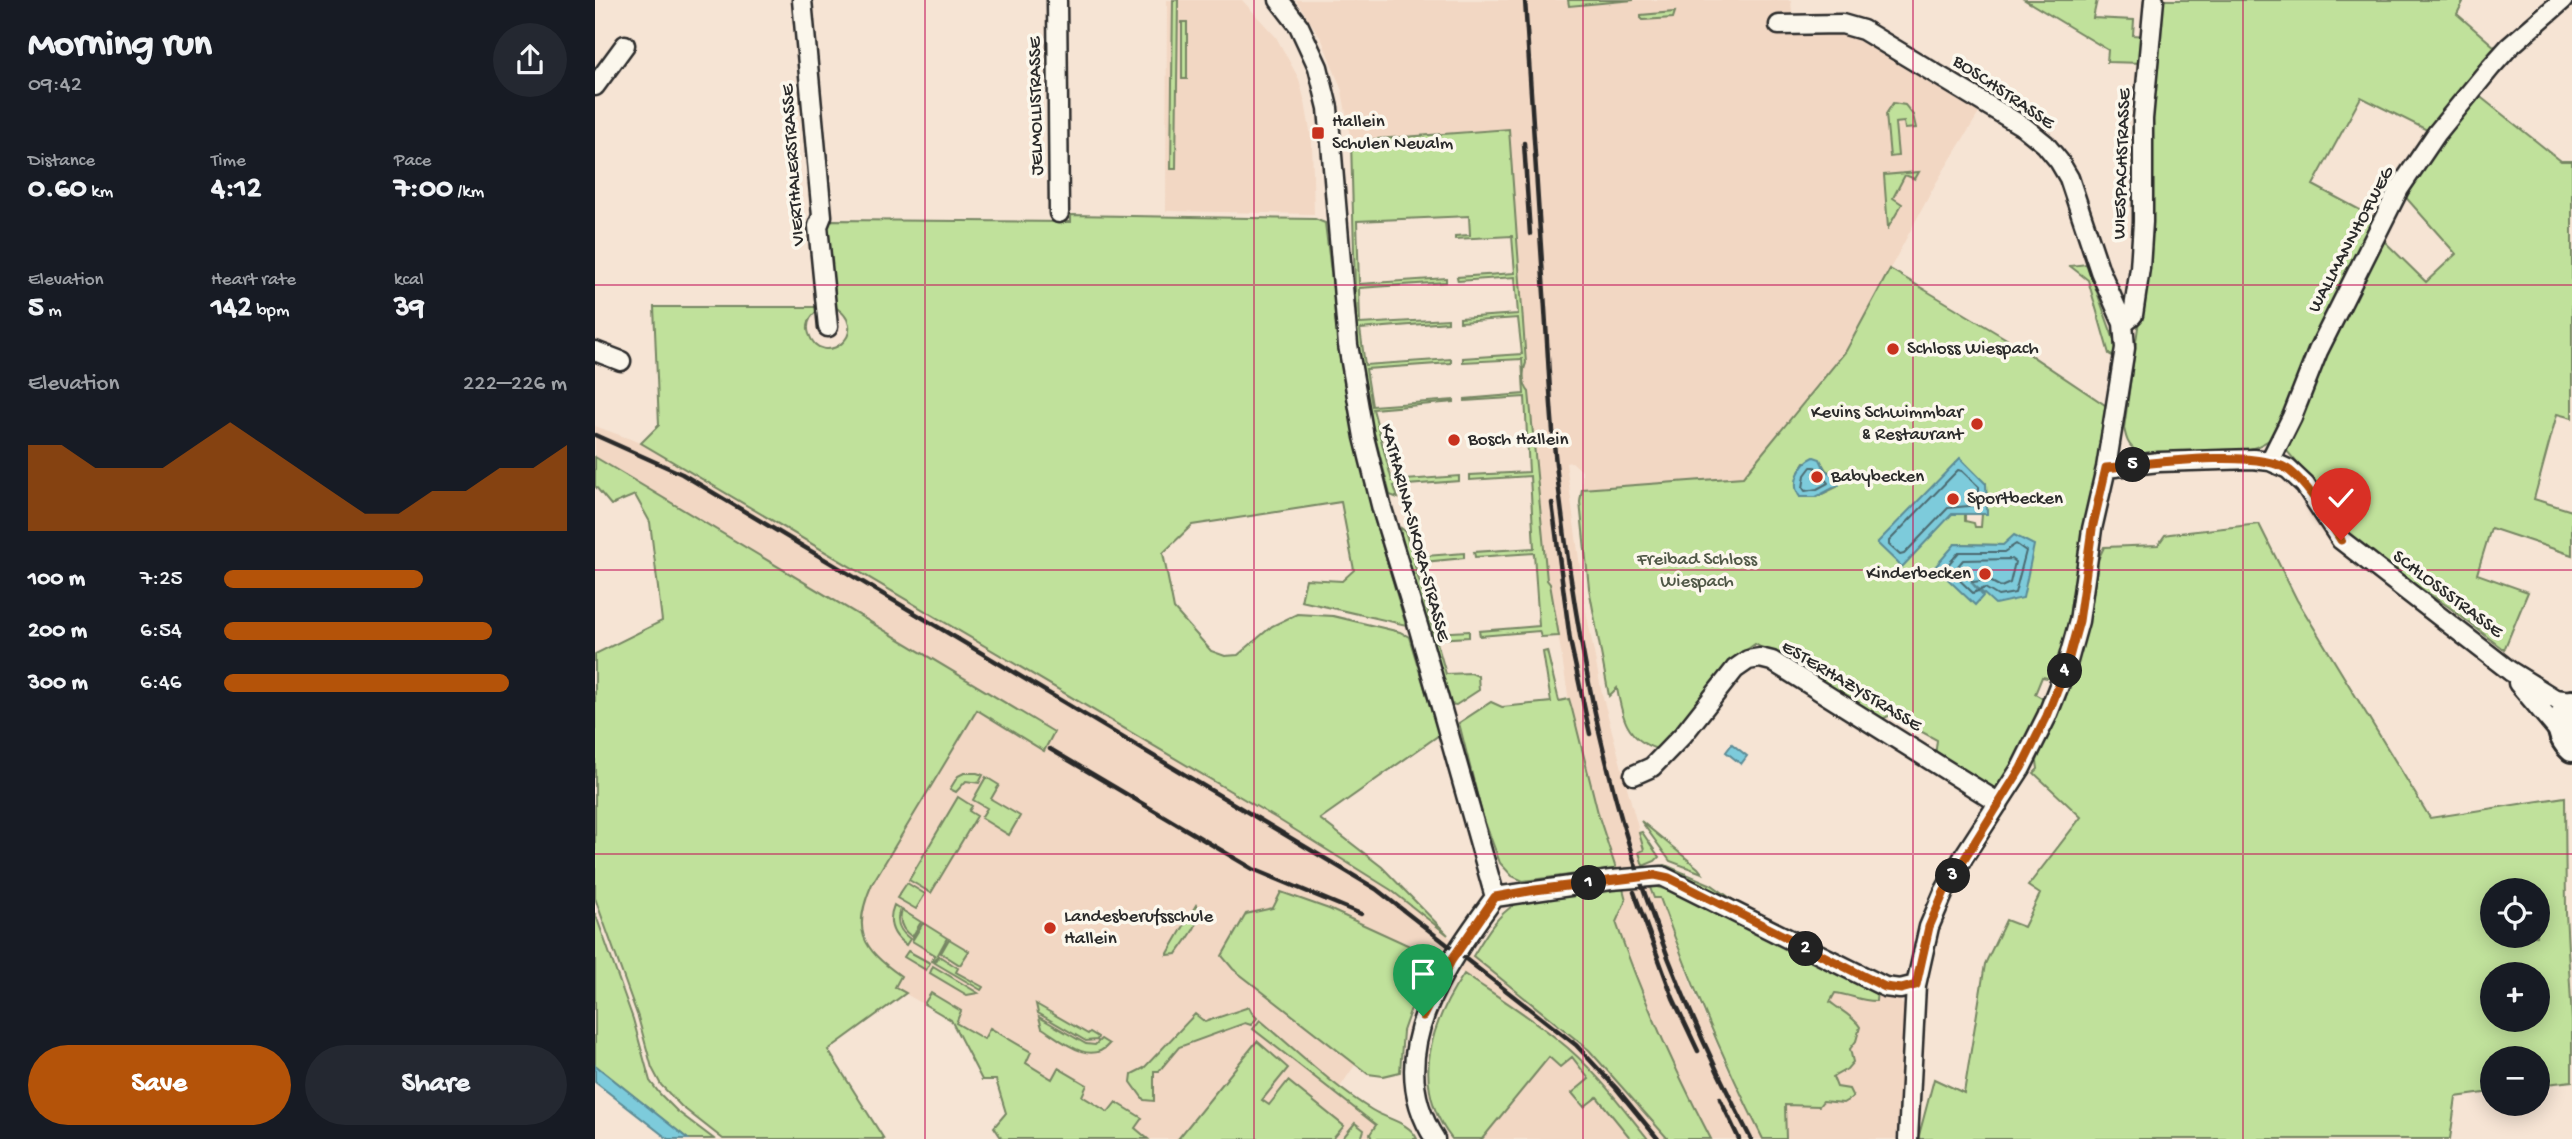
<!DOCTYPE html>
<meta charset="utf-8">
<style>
:root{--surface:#171b24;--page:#242831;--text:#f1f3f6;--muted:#9ea1a6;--accent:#b45309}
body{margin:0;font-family:"Gochi Hand",sans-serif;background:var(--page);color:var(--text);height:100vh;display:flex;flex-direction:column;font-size:26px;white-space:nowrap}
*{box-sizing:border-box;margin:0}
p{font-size:23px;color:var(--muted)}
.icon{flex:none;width:38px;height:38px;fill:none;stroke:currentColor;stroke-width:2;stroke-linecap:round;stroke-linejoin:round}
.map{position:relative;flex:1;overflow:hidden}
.panel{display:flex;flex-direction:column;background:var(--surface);width:595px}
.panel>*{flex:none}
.tools{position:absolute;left:1885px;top:878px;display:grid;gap:14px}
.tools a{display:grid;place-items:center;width:70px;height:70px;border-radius:50%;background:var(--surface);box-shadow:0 4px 18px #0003;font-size:35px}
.pin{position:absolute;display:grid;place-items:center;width:60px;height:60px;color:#fff;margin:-72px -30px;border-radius:50% 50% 50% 0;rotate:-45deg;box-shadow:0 0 7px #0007}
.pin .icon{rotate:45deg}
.km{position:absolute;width:35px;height:35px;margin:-18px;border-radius:50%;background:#222;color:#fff;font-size:19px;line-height:35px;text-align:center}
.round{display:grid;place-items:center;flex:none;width:74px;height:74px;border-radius:37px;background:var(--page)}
.overview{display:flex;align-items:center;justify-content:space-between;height:119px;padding:0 28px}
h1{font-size:38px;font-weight:700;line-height:52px}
.stats{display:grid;grid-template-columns:repeat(3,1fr);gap:10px;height:119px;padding:7px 28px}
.stats div{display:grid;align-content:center}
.stats b{font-size:30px;font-weight:700}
.stats small{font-size:19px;font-weight:400}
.stats p{font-size:19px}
.chart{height:196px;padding:14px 28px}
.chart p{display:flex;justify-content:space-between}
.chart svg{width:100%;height:126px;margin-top:7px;fill:var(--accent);opacity:.7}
.action{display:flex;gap:14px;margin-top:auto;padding:14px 28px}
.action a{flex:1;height:80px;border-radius:42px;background:var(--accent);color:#fff;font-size:28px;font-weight:700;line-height:80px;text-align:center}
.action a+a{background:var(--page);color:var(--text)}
ul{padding:0 28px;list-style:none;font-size:23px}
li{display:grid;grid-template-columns:112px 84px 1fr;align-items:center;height:52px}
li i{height:18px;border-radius:9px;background:var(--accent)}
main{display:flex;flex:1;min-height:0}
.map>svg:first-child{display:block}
.built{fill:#f2d7c3}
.green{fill:#c0e19b;stroke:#768663;stroke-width:2;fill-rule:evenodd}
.water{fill:#7dcbdb;stroke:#5c8b95;stroke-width:2}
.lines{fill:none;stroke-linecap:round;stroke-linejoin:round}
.shore{stroke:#4c6b71;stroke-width:2}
.minor-casing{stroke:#2b2b2b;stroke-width:23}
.secondary-casing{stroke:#2b2b2b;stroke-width:30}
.minor{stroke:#fbf7ec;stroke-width:18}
.secondary{stroke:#fbf7ec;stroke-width:24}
.rail{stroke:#2b2b2b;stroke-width:4.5}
.route-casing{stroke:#fff;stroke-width:14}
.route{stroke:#b45309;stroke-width:9}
.grid{fill:none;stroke:#c2185b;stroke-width:2;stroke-opacity:0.55}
.poi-dot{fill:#c8321e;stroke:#fbf7ec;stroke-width:2.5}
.labels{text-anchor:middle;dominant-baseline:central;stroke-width:7;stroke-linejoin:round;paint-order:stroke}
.street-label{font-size:19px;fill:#2b2b2b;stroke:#fbf7ec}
.poi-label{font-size:19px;fill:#2b2b2b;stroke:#fbf7ec;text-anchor:start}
.park-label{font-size:19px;fill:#505847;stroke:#fbf7ec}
</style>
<main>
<section class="panel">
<div class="overview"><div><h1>Morning run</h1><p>09:42</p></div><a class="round"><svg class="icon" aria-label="share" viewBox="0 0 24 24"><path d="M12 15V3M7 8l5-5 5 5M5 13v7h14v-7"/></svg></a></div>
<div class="stats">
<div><p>Distance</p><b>0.60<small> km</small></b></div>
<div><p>Time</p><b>4:12</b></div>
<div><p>Pace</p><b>7:00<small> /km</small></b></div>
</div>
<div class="stats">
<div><p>Elevation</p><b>5<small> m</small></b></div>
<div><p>Heart rate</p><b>142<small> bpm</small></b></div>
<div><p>kcal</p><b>39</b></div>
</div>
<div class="chart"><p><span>Elevation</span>222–226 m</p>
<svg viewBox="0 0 160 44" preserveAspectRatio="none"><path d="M0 44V14L10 14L20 22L30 22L40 22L50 14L60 6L70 14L80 22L90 30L100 38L110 38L120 30L130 30L140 22L150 22L160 14V44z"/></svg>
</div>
<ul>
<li><b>100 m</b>7:25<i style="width:58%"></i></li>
<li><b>200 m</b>6:54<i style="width:78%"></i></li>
<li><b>300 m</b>6:46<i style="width:83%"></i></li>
</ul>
<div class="action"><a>Save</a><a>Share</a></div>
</section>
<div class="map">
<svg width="1977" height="1139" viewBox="0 0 1977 1139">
<rect width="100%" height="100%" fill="#f6e4d4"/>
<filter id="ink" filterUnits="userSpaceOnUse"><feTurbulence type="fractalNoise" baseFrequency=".0143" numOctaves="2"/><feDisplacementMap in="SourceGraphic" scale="14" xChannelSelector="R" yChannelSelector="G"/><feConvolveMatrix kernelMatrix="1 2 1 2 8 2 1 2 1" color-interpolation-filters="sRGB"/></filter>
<g filter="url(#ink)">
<path class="built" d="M572 0H647L681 37 704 79 710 102 717 142 719 214 571 211Z
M701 0H1196L1199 35 1248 31 1384 113 1341 183 1251 351 1148 477 987 489V471L977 462 971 463 991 611 1007 694 1049 850 1044 853 1059 897H1064L1099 992 1133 1070 1168 1139H1116L1081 1071 1042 982 1021 922 1031 900 1004 817 975 707 955 584 952 580 934 392 930 387 928 369 931 363 914 129 756 141 747 91 727 40Z
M0 426 46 443 681 818 796 890 994 1050 1073 1139H880L962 1038 869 974 810 942 678 908 628 956 638 969 760 1065 741 1093 799 1139H553L540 1128 299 987 306 976 283 960 275 949 266 922 267 908 277 884 383 709 449 751 66 497 0 457Z
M1282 990 1305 1001 1312 1010V1079L1307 1084 1301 1139H1191L1190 1105 1224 1106 1228 1101 1248 1103 1238 1077 1252 1069 1255 1048 1261 1041 1262 1021 1235 1002 1240 993 1282 1000Z"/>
<path class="green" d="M578 0H583L581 169H576Z
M973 0H1039L974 6Z
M1430 0H1502L1498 18 1539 20 1538 35 1552 36 1549 63 1512 62 1513 50Z
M1565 0H1869L1862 14 1901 48 1836 132 1766 97 1718 185 1782 219 1678 438C1672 441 1665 446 1658 448 1640 454 1558 459 1542 451 1533 446 1531 438 1529 428L1544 320 1555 113Z
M1080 12 1078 18 1048 20 1046 18V15Z
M587 22H592V79H587Z
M1883 95 1966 161H1977V418L1962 414 1939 499 1977 511V555L1896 528 1882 574 1933 592 1909 650 1854 607 1787 563 1753 535 1710 472 1691 450 1693 438 1784 236 1831 282 1861 254 1806 192Z
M1298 103 1310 105 1318 115 1321 128 1310 129 1309 122 1300 123 1303 156 1295 157 1291 114Z
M914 129 931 363C927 372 928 385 934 392L952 580 955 584 964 636 946 637 944 631 885 636 884 631 944 626 939 553 880 557 879 552 939 548 935 476 875 480V475L934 472 930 397 870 401V399L929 394 927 359 868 362V358L927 354 923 318 865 322V318L923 314 920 277 863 281 862 277 920 273 917 236 860 239V236L875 235 874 216 762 221 764 284 851 278V282L764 288 765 324 853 319V322L765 329 770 365 856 359V363L771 369 777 406 859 400V402L778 409 797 481 864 476V481L799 486 803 498 795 495 773 409 766 369 761 325 756 141Z
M1324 172 1320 179 1310 175 1298 198 1307 204 1293 228 1289 175Z
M476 215 720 219 730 223 750 387 777 511 811 625 706 601 711 579 747 581 759 570 746 502 597 525 568 553 579 609 616 651 630 656 643 655 677 626 702 614 738 616 805 632 814 637 844 735 725 819 787 867 853 935 796 890 681 818 46 443 64 425 59 307H227C217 314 210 322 214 334 226 371 282 331 237 305L229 228 237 220 476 222Z
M1492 264 1520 343 1521 354 1519 357 1514 354 1493 280 1475 266Z
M1295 269 1410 338 1510 405 1513 410 1511 428 1484 553 1473 626 1458 679 1447 677 1440 694 1450 700 1405 792H1398L1340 757 1342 740 1296 715 1287 719 1160 644 1136 661 1069 745 1062 749C1031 739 1027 716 1022 688L1014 696 994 588 985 502 987 489 1148 477 1251 351ZM1210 462H1226L1231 470 1241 476 1242 487 1221 497H1205L1204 472ZM1391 484 1392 514H1387L1386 527H1380L1379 523 1370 521V514H1357ZM1360 544 1408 545 1375 583Z
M0 457 459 732 449 751 382 710 277 884C257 930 266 948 306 976L300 987 311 993 233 1050 289 1139H128L86 1106 66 1085 57 1068 43 1017 0 898V654L67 621 55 522 40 495 16 505 0 486Z
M1664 524 1702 600 1835 818 1970 797 1971 913 1977 1021V1081L1943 1085 1942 1059H1897V1092L1861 1097 1855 1139H1323L1339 1079 1369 1093 1390 964 1411 920 1429 927 1445 894 1433 886 1486 817 1439 773 1443 769 1442 761 1487 644 1499 568 1509 547 1563 545 1570 535 1575 534ZM1897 891H1942V936H1897ZM1897 975H1942V1020H1897Z
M806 528 810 531 818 557 869 553V558L819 563 839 633 874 631V637L841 639 851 674 876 673 883 676 884 690 861 705 855 704C848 678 802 542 806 528Z
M952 651 964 701 974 699 977 709 1004 817 1021 869 928 881 917 876 905 863 887 814 864 723 896 702 907 707 956 702 948 652Z
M369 773H382L388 775 384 783 371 781 361 792 355 789 363 776Z
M391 777 404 785 396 799 425 816 414 835 386 818 392 808 378 800Z
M363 797 377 806 374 811 382 816 336 893 314 880Z
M1046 821 1103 868 1107 873 1075 861Z
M1047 832 1064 857 1060 861 1048 866 1044 852 1049 850 1044 833Z
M1070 865 1117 885 1152 910 1080 871 1064 867Z
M312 883 330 894 321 909 302 898Z
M1027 885 1031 900 1021 922C1047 998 1079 1068 1116 1139H1073L994 1050 878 956C889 938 901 916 919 905 935 895 1004 889 1027 885Z
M1054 885C1075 889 1092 899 1113 904L1282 990 1281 1001C1264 1001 1257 995 1240 993L1235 1002C1245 1010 1259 1017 1265 1027L1261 1041 1255 1049 1258 1062 1252 1069 1238 1077 1242 1087 1254 1089 1258 1097 1248 1103 1228 1101 1224 1106 1190 1105 1191 1139H1168C1128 1060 1095 980 1065 898H1059Z
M686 892 734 909 841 958 815 1011 808 1031 805 1072 788 1076 773 1074 638 969 627 956 651 914 678 908Z
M299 905 305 909C300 922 304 931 315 939L311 945C297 935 292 922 299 905Z
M601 905C610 921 591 940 582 954L572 955Z
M307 910 326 922 317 937C307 930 303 921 307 910Z
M0 913 38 1019 55 1081 65 1094 82 1111 119 1139H93L0 1065Z
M328 923 352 938 339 962 337 961 340 955 317 941Z
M354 939 374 951 365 965 346 953Z
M313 951 335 963 331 970 309 957Z
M344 956 363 968 361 972 388 987 386 990 340 963Z
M338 966 383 993 372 995 335 973Z
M869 974C900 995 933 1015 962 1039 998 1067 1025 1104 1053 1139H1036L1002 1097 989 1107 977 1093 994 1079 977 1057 965 1067 954 1057 887 1139H857C815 1085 835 1024 869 974Z
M336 993 366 1011 361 1023 389 1039 395 1028 436 1052 431 1063 457 1079 463 1068 492 1085 487 1096 513 1112 521 1102 547 1118 540 1128 553 1139H407L399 1127 411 1113 401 1080H387L356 1020 329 1004Z
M441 1004 493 1034 495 1032 503 1037 502 1040 491 1041 443 1013Z
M654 1007 657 1013 662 1018 656 1025 650 1023 584 1047 564 1071H559V1101L549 1100 536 1082 537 1074 549 1068 600 1014 610 1022Z
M444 1017 491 1044 500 1045 506 1039 514 1044C495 1067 465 1039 447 1028Z
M665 1020C701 1050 736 1085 777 1110 791 1119 815 1122 822 1139H777L775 1134 781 1125 658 1029Z
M662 1041 693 1068 667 1100 674 1105 693 1081 749 1126 738 1139H583Z
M760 1123 769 1130 766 1139H747Z"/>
<path class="water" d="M1219 457 1225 459 1230 470 1244 479V485L1221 497H1205C1195 484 1205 463 1219 457Z
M1365 458 1391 484 1392 514H1357L1307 567 1282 543Z
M1419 535 1439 545 1428 598 1400 604 1376 582 1388 596 1380 605 1340 567 1360 544 1408 545Z
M1137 744 1152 756 1146 764 1131 752Z
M0 1065 93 1139H73L0 1082Z"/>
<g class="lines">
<path class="shore" d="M1216 467H1220L1233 483 1222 489 1210 491 1208 488 1210 475Z
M1363 470 1367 471 1384 487V505L1353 508 1309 554 1305 555 1294 545V541Z
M1421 544 1431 551 1420 593 1403 596 1390 588 1378 593 1351 567 1364 552H1409Z
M1416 559 1420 562 1415 583 1406 587 1393 580 1378 582 1363 566 1368 560Z"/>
<g class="minor-casing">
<path id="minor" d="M207 0 227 216 223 226 233 327
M462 0 464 213
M684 0 704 26 723 67 733 108 753 345 769 437 787 509 824 629 900 897C850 965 785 1056 840 1139
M1184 25 1247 24 1268 30 1429 127 1450 144 1464 161 1474 178 1505 271 1528 323 1530 348 1511 468 1497 529 1484 621 1471 668 1452 716 1426 768 1369 856 1349 892 1334 927 1321 985 1313 1139
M0 86 30 45
M1528 323 1538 315 1545 268 1548 222V119L1559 0
M0 351 26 361
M1675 461 1697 417 1723 351 1804 189 1842 133 1896 67 1914 47 1968 0
M1511 468 1564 462 1658 459 1675 461 1693 469 1710 485 1746 540 1915 671 1960 699 1977 701
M1923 683 1966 734
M1039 775 1057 767 1088 735 1140 669 1153 660 1165 658 1177 661 1404 803
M900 897 1016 880 1067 876 1290 987 1305 989 1321 985"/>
</g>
<g class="secondary-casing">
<path id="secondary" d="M1977 703C1962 718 1962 735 1977 749"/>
</g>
<use href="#minor" class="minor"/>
<use href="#secondary" class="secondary"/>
<path class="rail" d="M930 0C936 98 942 196 949 294 953 351 955 408 961 464 972 563 987 664 1011 760 1042 891 1094 1020 1156 1139
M929 143 935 234
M0 435 87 474 781 889 981 1045 1021 1088 1063 1139
M957 503 975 640 995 734
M455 749 658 869 766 914
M1039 892 1078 998 1103 1051
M1125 1099 1144 1139"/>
</g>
</g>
<g class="lines" filter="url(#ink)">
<g class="route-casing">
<path id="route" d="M828 1016 856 961 900 897 940 890 1060 875 1074 878 1290 987 1306 989 1321 985 1334 927 1349 892 1426 768 1452 716 1471 668 1484 621 1497 529 1511 468C1550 464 1666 447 1695 471 1717 489 1731 517 1746 540"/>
</g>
<use href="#route" class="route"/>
</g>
<path class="grid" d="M330 0V1139M659 0V1139M988 0V1139M1318 0V1139M1648 0V1139M0 285H1977M0 570H1977M0 854H1977"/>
<g class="poi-dot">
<rect x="716" y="126" width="14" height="14" rx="3.5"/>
<circle cx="1298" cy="349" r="7"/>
<circle cx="1382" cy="424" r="7"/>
<circle cx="859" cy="440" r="7"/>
<circle cx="1222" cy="477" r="7"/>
<circle cx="1358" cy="499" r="7"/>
<circle cx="1390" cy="574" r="7"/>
<circle cx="455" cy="928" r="7"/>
</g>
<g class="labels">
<g class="street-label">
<text transform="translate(1408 93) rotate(34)">BOSCHSTRASSE</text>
<text transform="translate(442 106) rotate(-91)">JELMOLLISTRASSE</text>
<text transform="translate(1528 164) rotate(-88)">WIESPACHSTRASSE</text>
<text transform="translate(199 165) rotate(-94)">VIERTHALERSTRASSE</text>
<text transform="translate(1757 240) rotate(-62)">WALLMANNHOFWEG</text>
<text transform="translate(819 533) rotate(75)">KATHARINA-SIKORA-STRASSE</text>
<text transform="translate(1852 595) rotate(37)">SCHLOSSSTRASSE</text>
<text transform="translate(1256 687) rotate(31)">ESTERHAZYSTRASSE</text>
</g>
<g class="poi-label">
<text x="737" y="122">Hallein<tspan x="737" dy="22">Schulen Neualm</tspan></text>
<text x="1312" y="349">Schloss Wiespach</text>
<text x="1368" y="413" text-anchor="end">Kevins Schwimmbar<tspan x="1368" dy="22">&amp; Restaurant</tspan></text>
<text x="873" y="440">Bosch Hallein</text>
<text x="1236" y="477">Babybecken</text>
<text x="1372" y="499">Sportbecken</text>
<text x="1376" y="574" text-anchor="end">Kinderbecken</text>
<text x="469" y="917">Landesberufsschule<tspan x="469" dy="22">Hallein</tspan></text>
</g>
<g class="park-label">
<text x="1102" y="560">Freibad Schloss<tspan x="1102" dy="22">Wiespach</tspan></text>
</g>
</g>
</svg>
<div class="tools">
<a><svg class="icon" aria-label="locate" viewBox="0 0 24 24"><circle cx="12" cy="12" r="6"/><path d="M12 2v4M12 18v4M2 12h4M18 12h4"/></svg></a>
<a>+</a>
<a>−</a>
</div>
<div class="pin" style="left:828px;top:1016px;background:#1e9e55"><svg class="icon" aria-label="arrive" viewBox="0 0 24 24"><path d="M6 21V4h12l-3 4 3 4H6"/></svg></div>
<div class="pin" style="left:1746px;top:540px;background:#d93025"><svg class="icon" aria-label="check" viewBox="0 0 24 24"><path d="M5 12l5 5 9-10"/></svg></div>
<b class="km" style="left:994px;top:883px">1</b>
<b class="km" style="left:1211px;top:949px">2</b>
<b class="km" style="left:1358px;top:876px">3</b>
<b class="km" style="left:1470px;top:671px">4</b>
<b class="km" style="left:1538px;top:465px">5</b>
</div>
</main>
